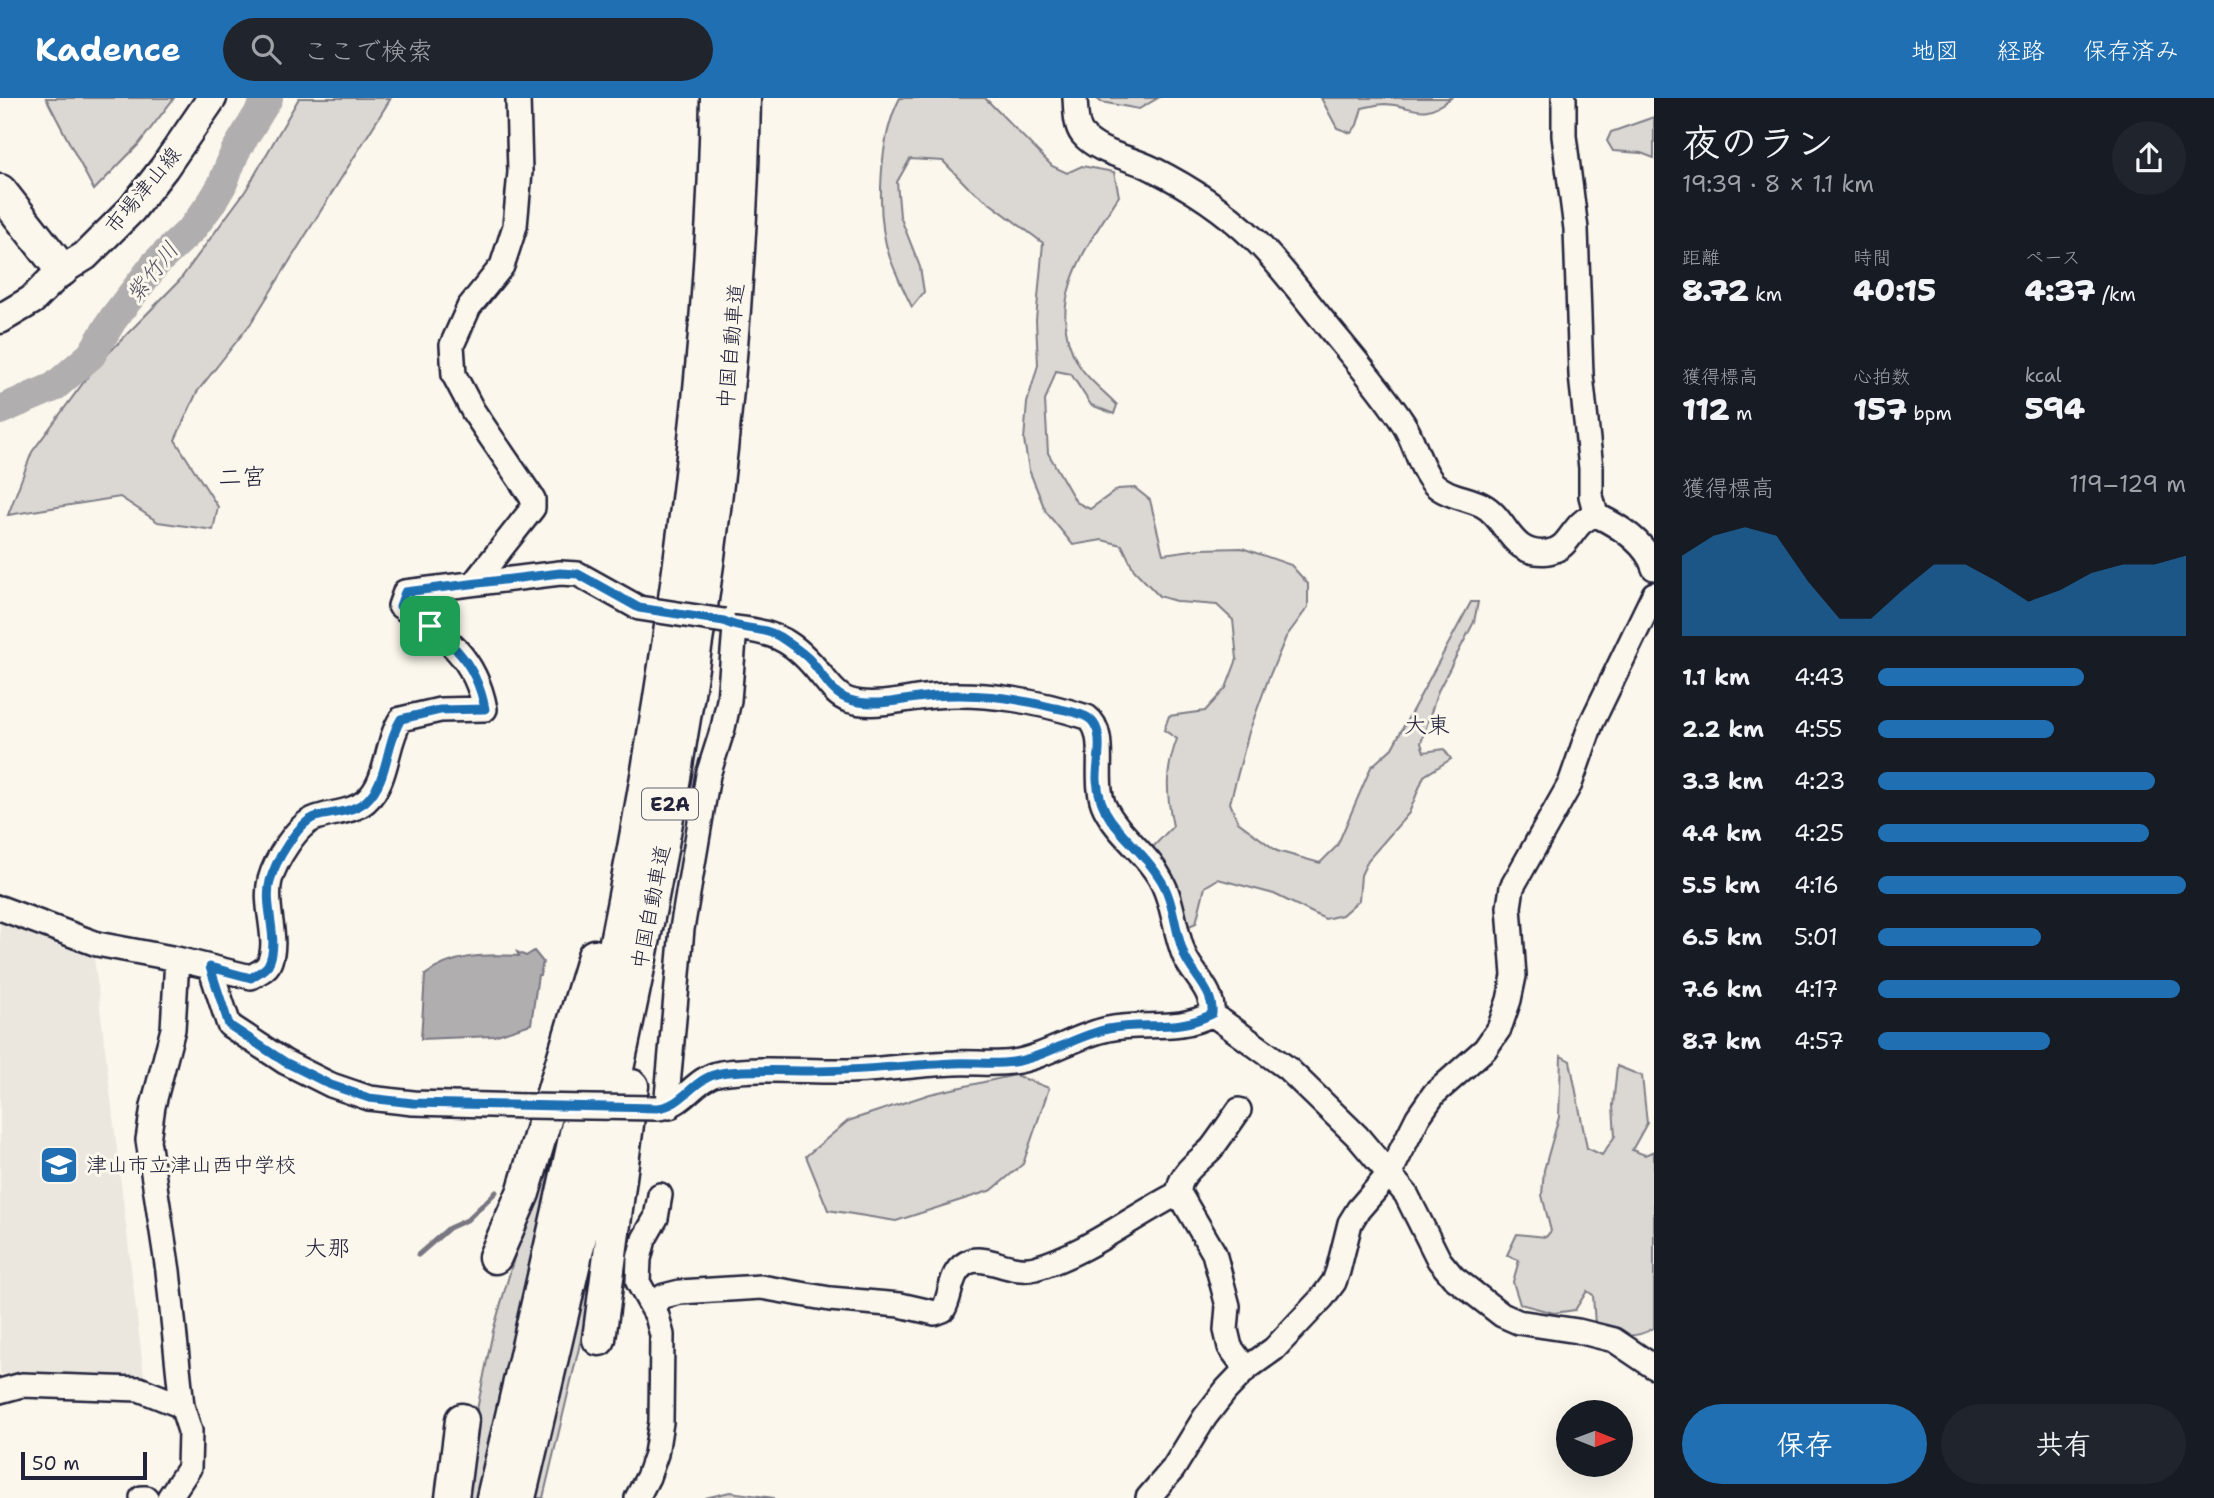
<!DOCTYPE html>
<html lang="ja">
<meta charset="utf-8">
<style>
:root{--surface:#171b24;--page:#20242c;--text:#f1f3f6;--muted:#9ea1a6;--accent:#1f6fb2}
body{margin:0;font-family:"Shantell Sans","Klee One",sans-serif;background:var(--page);color:var(--text);height:100vh;display:flex;flex-direction:column;font-size:26px;white-space:nowrap}
*{box-sizing:border-box;margin:0}
p{font-size:23px;color:var(--muted)}
.icon{flex:none;width:38px;height:38px;fill:none;stroke:currentColor;stroke-width:2;stroke-linecap:round;stroke-linejoin:round}
.map{position:relative;flex:1;overflow:hidden}
.details{display:flex;flex-direction:column;background:var(--surface);width:560px}
.details>*{flex:none}
.needle{width:46px;rotate:91deg}
.tools{position:absolute;left:1556px;top:1302px;display:grid;gap:14px}
.tools a{display:grid;place-items:center;width:77px;height:77px;border-radius:50%;background:var(--surface);box-shadow:0 7px 28px #0002;font-size:35px}
.scale{position:absolute;left:21px;bottom:18px;width:126px;box-sizing:border-box;padding-left:7px;border:4px solid #22223b;border-top:0;font-size:19px;line-height:24px;white-space:nowrap;color:#22223b;-webkit-text-stroke:5px #fbf7ec;paint-order:stroke}
.pin{position:absolute;display:grid;place-items:center;width:60px;height:60px;color:#fff;margin:-30px;border-radius:14px;box-shadow:0 4px 10px #0006}
.round{display:grid;place-items:center;flex:none;width:74px;height:74px;border-radius:37px;background:var(--page)}
.headline{display:flex;align-items:center;justify-content:space-between;height:119px;padding:0 28px}
h1{font-size:38px;font-weight:800;line-height:52px}
.figures{display:grid;grid-template-columns:repeat(3,1fr);gap:10px;height:119px;padding:7px 28px}
.figures div{display:grid;align-content:center}
.figures b{font-size:30px;font-weight:800}
.figures small{font-size:19px;font-weight:400}
.figures p{font-size:19px}
.chart{height:196px;padding:14px 28px}
.chart p{display:flex;justify-content:space-between}
.chart svg{width:100%;height:126px;margin-top:7px;fill:var(--accent);opacity:.7}
.cta{display:flex;gap:14px;margin-top:auto;padding:14px 28px}
.cta a{flex:1;height:80px;border-radius:42px;background:var(--accent);color:#fff;font-size:28px;font-weight:800;line-height:80px;text-align:center}
.cta a+a{background:var(--page);color:var(--text)}
ul{padding:0 28px;list-style:none;font-size:23px}
li{display:grid;grid-template-columns:112px 84px 1fr;align-items:center;height:52px}
li i{height:18px;border-radius:9px;background:var(--accent)}
header{display:flex;align-items:center;gap:42px;box-sizing:border-box;height:98px;padding:0 35px;background:var(--accent);color:#fff}
header strong{font-size:33px}
nav{display:flex;gap:38px;margin-inline-start:auto;font-size:24px}
.search{width:490px;height:63px;background:var(--page);display:flex;align-items:center;gap:18px;box-sizing:border-box;padding:0 24px;border-radius:38px;color:var(--muted);font-size:26px}
main{display:flex;flex:1;min-height:0}
.map>svg:first-child{display:block}
.built{fill:#ebe7df}
.green{fill:#dbd8d3;stroke:#7e7d87;stroke-width:2}
.water{fill:#b1aeb0;stroke:#787681;stroke-width:2}
.lines{fill:none;stroke-linecap:round;stroke-linejoin:round}
.stream{stroke:#787681;stroke-width:5}
.river{stroke:#b1aeb0;stroke-width:30}
.minor-casing{stroke:#22223b;stroke-width:28}
.major-casing{stroke:#22223b;stroke-width:33}
.highway-casing{stroke:#22223b;stroke-width:37}
.minor{stroke:#fbf7ec;stroke-width:23}
.major{stroke:#fbf7ec;stroke-width:28}
.highway{stroke:#fbf7ec;stroke-width:32}
.minor-bridge-casing{stroke:#22223b;stroke-width:28;stroke-linecap:butt}
.minor-bridge{stroke:#fbf7ec;stroke-width:23}
.route-casing{stroke:#fff;stroke-width:14}
.route{stroke:#1f6fb2;stroke-width:9}
.labels{text-anchor:middle;dominant-baseline:central;stroke-width:6;stroke-linejoin:round;paint-order:stroke}
.shield{fill:#fbf7ec;stroke:#636270;stroke-width:2}
.shield-label{font-size:19px;font-weight:bold;fill:#22223b}
.street-label{font-size:21px;fill:#22223b;stroke:#fbf7ec}
.poi-label{font-size:21px;fill:#22223b;stroke:#fbf7ec;text-anchor:start}
.water-label{font-size:23px;font-style:italic;fill:#545364;stroke:#fbf7ec}
.neighbourhood-label{font-size:23px;fill:#22223b;stroke:#fbf7ec}
.quarter-label{font-size:24px;fill:#22223b;stroke:#fbf7ec}
</style>
<header>
<strong>Kadence</strong>
<div class="search"><svg class="icon" aria-label="search" viewBox="0 0 24 24"><circle cx="10" cy="10" r="6"/><path d="M15 15l6 6"/></svg>ここで検索</div>
<nav><a>地図</a><a>経路</a><a>保存済み</a></nav>
</header>
<main>
<div class="map">
<svg width="1654" height="1400" viewBox="0 0 1654 1400">
<rect width="100%" height="100%" fill="#fbf7ec"/>
<filter id="ink" filterUnits="userSpaceOnUse"><feTurbulence type="fractalNoise" baseFrequency=".0143" numOctaves="2"/><feDisplacementMap in="SourceGraphic" scale="14" xChannelSelector="R" yChannelSelector="G"/><feConvolveMatrix kernelMatrix="1 2 1 2 8 2 1 2 1" color-interpolation-filters="sRGB"/></filter>
<g filter="url(#ink)">
<path class="built" d="M0 823 94 858 144 1278 141 1280 106 1276H0Z"/>
<path class="green" d="M46 0H174L138 47 94 92Z
M299 0H391L251 225 197 294 175 342 218 409 213 432 158 424 120 399 8 417 32 354 95 269 179 183 246 92Z
M900 0H985L1052 68 1067 75 1082 68 1114 74 1119 98C1087 147 1042 208 1079 267 1088 282 1105 294 1117 307L1114 316 1091 307 1071 276 1056 273 1045 303 1048 355 1076 404 1090 411 1118 391 1135 390 1150 402 1163 456 1200 451 1242 450 1291 467 1308 486V509L1286 539 1269 579 1249 634 1230 705 1238 724 1277 753 1320 765 1337 748 1371 669 1392 650 1471 504H1478L1474 524 1438 593 1421 645 1424 654 1444 651 1451 661 1424 678 1409 715 1368 762 1361 777 1359 802 1342 817 1325 821 1274 796 1218 781 1205 789 1196 825 1185 830 1155 766 1152 750 1173 728C1166 695 1165 673 1177 641L1164 632 1169 618 1205 613 1226 590 1237 561 1233 522 1217 507 1179 504 1159 498 1134 472 1122 447 1102 442 1073 447 1046 414 1029 372 1024 342 1027 305 1038 267 1036 222 1043 145 968 89 943 63 910 61 897 84 900 118 920 169 924 194 912 209C904 193 896 176 890 160 875 118 879 39 900 0Z
M1096 0H1158L1139 11 1101 4Z
M1321 0H1451C1420 23 1417 8 1385 6 1378 6 1369 9 1362 10L1357 27 1351 35 1337 30Z
M1654 19V60L1641 55 1613 53 1607 43 1611 34Z
M596 876 480 1400H459L493 1233Z
M1561 958 1570 963 1587 1050 1602 1057 1615 1038 1613 1008 1617 968 1642 978 1647 1025 1632 1052 1645 1057 1654 1053V1230C1631 1243 1617 1238 1595 1227L1593 1197 1587 1193 1575 1212 1554 1215 1520 1206 1513 1184 1519 1162 1507 1157 1517 1136 1546 1139 1551 1133 1542 1097 1544 1072 1559 1019Z
M1015 977 1049 990 1023 1066 992 1092 896 1123 828 1112 806 1058 848 1023 930 996Z
M608 1087 595 1183 543 1400H534Z
M730 1394 774 1400H705Z"/>
<path class="water" d="M534 853 543 864 540 877H538L531 926 494 938 421 941 425 877C453 856 486 856 519 858L517 854 526 858Z"/>
<g class="lines">
<path class="stream" d="M418 1157 449 1130 467 1122 496 1094"/>
<path class="river" d="M0 312 54 289 91 257 113 221 156 165 192 131 212 104 222 87 235 54 268 0"/>
<g class="minor-casing">
<path id="minor" d="M1075 0C1076 11 1075 27 1082 36 1099 56 1130 59 1153 71 1189 89 1224 112 1253 140 1279 165 1301 196 1325 225 1351 257 1380 290 1403 325 1415 343 1419 370 1434 386 1448 399 1466 399 1482 407 1508 420 1509 459 1548 454 1572 451 1571 423 1596 417 1619 428 1646 444 1654 470
M1564 0V38L1576 131 1581 277 1591 370V398L1596 417
M474 485 533 410V401L473 313 454 277 452 247 469 209 502 168 515 128 520 74 518 0
M0 810 97 846 177 861 251 879C256 876 265 872 268 867 281 844 263 809 270 782 275 763 297 726 316 720 332 714 352 715 366 703 389 682 385 646 401 621L440 612 485 611C475 557 443 537 400 508L405 494 560 475 578 476 639 510
M177 861 173 931 153 1008 148 1042 168 1173 182 1308
M210 869 229 927 285 964 331 987 369 1000 413 1005 526 1008
M1212 916 1287 970 1357 1038 1406 1096 1439 1162 1453 1179 1502 1217 1518 1224 1578 1233 1614 1242 1654 1269
M669 1009 667 999 682 831 708 677 723 630 729 602 735 530C777 534 795 544 821 577 829 586 836 598 848 602 875 611 906 600 934 598 987 594 1036 603 1087 619 1110 636 1091 683 1105 710 1119 738 1147 755 1161 782 1174 805 1174 834 1185 859 1194 878 1214 893 1212 916
M658 1010C685 1008 693 980 721 975 763 969 807 974 849 973 884 972 919 966 955 965 974 964 994 967 1013 964 1046 959 1075 938 1108 931 1146 923 1176 935 1212 916
M1239 1012C1230 1025 1221 1038 1212 1050 1200 1063 1178 1075 1179 1095L1214 1155 1228 1208 1226 1232 1230 1249 1246 1271
M651 1207 664 1198 680 1194 761 1189 830 1201 900 1207 935 1215 943 1212C953 1196 948 1171 971 1163 989 1158 1011 1176 1035 1170 1088 1155 1131 1119 1179 1095
M0 1293 22 1287 139 1291 182 1308 190 1333 189 1370 169 1400
M142 1400H146
M637 1400 648 1379 656 1356 661 1324 662 1237 657 1218 638 1184 639 1161 644 1141 656 1120 660 1097
M1148 1400 1173 1371 1205 1319 1226 1292 1246 1271 1274 1251 1322 1200 1334 1184 1338 1173 1350 1125 1358 1112 1390 1075 1418 1019 1434 996 1485 951 1499 931 1509 902 1514 878 1509 809 1512 789 1570 686 1591 626 1654 496"/>
</g>
<g class="major-casing">
<path id="major" d="M0 221 32 202 62 172 85 158 132 111 164 70 212 0"/>
</g>
<g class="highway-casing">
<path id="highway" d="M0 93 62 172
M495 1159 523 1095 594 858
M599 1241 632 988
M452 1400 462 1322
M493 1400C600 939 709 476 717 0
M519 1400C628 938 736 477 744 0"/>
</g>
<use href="#minor" class="minor"/>
<use href="#major" class="major"/>
<use href="#highway" class="highway"/>
<g class="minor-bridge-casing">
<path id="minor-bridge" d="M639 510 724 523
M526 1008 657 1010"/>
</g>
<use href="#minor-bridge" class="minor-bridge"/>
</g>
</g>
<g class="lines" filter="url(#ink)">
<g class="route-casing">
<path id="route" d="M560 475 578 476 639 510 724 523C741 533 763 528 780 539 789 545 801 553 809 561 822 574 831 597 850 602 877 610 906 600 934 598 976 595 1014 599 1055 610 1065 612 1076 614 1085 618 1108 629 1096 663 1097 682 1098 696 1103 711 1111 722 1126 742 1146 758 1159 779 1175 802 1174 834 1185 859 1194 878 1214 894 1212 916 1175 935 1146 923 1108 931 1075 938 1046 959 1013 964 994 967 974 964 954 965 907 967 859 973 811 973 782 973 750 971 721 975 692 980 684 1008 657 1010L413 1005 369 1000 331 987 285 964 229 927 210 869 251 880C256 876 265 872 268 867 281 844 263 809 270 783 275 764 297 726 315 719 332 714 352 715 366 703 389 682 385 646 401 621L440 612 485 611C475 557 443 537 400 508L405 494Z"/>
</g>
<use href="#route" class="route"/>
</g>
<defs>
<g id="school-square" transform="scale(2.0125)"><rect x="-9" y="-9" width="18" height="18" rx="4" fill="#1f6fb2" stroke="#fbf7ec"/><path d="M0-5L7-2L0 1L-7-2ZM-4 1L0 2.5L4 1V4Q0 6-4 4Z" fill="#fff"/></g>
</defs>
<g fill-rule="evenodd">
<use href="#school-square" x="59" y="1067"/>
</g>
<g class="labels">
<rect class="shield" x="642" y="690.5" width="56" height="31" rx="5"/>
<g class="shield-label">
<text x="670" y="706">E2A</text>
</g>
<g class="street-label">
<text transform="translate(143 92) rotate(-50)">市場津山線</text>
<text transform="translate(731 248) rotate(-85)">中国自動車道</text>
<text transform="translate(651 809) rotate(-79)">中国自動車道</text>
</g>
<g class="poi-label">
<text x="86" y="1067">津山市立津山西中学校</text>
</g>
<g class="water-label">
<text transform="translate(152 174) rotate(-52)">紫竹川</text>
</g>
<g class="neighbourhood-label">
<text x="1427" y="627">大東</text>
<text x="327" y="1150">大那</text>
</g>
<g class="quarter-label">
<text x="242" y="379">二宮</text>
</g>
</g>
</svg>
<div class="tools">
<a><svg class="needle" viewBox="-14 -14 28 28"><path d="M0-13l5 13h-10z" fill="#e53935"/><path d="M0 13l5-13h-10z" fill="#9ea1a6"/></svg></a>
</div>
<div class="scale">50 m</div>
<div class="pin" style="left:430px;top:528px;background:#1e9e55"><svg class="icon" aria-label="arrive" viewBox="0 0 24 24"><path d="M6 21V4h12l-3 4 3 4H6"/></svg></div>
</div>
<section class="details">
<div class="headline"><div><h1>夜のラン</h1><p>19:39 · 8 × 1.1 km</p></div><a class="round"><svg class="icon" aria-label="share" viewBox="0 0 24 24"><path d="M12 15V3M7 8l5-5 5 5M5 13v7h14v-7"/></svg></a></div>
<div class="figures">
<div><p>距離</p><b>8.72<small> km</small></b></div>
<div><p>時間</p><b>40:15</b></div>
<div><p>ペース</p><b>4:37<small> /km</small></b></div>
</div>
<div class="figures">
<div><p>獲得標高</p><b>112<small> m</small></b></div>
<div><p>心拍数</p><b>157<small> bpm</small></b></div>
<div><p>kcal</p><b>594</b></div>
</div>
<div class="chart"><p><span>獲得標高</span>119–129 m</p>
<svg viewBox="0 0 160 44" preserveAspectRatio="none"><path d="M0 44V16L10 9L20 6L30 9L40 25L50 38L60 38L70 28L80 19L90 19L100 25L110 32L120 28L130 22L140 19L150 19L160 16V44z"/></svg>
</div>
<ul>
<li><b>1.1 km</b>4:43<i style="width:67%"></i></li>
<li><b>2.2 km</b>4:55<i style="width:57%"></i></li>
<li><b>3.3 km</b>4:23<i style="width:90%"></i></li>
<li><b>4.4 km</b>4:25<i style="width:88%"></i></li>
<li><b>5.5 km</b>4:16<i style="width:100%"></i></li>
<li><b>6.5 km</b>5:01<i style="width:53%"></i></li>
<li><b>7.6 km</b>4:17<i style="width:98%"></i></li>
<li><b>8.7 km</b>4:57<i style="width:56%"></i></li>
</ul>
<div class="cta"><a>保存</a><a>共有</a></div>
</section>
</main>
